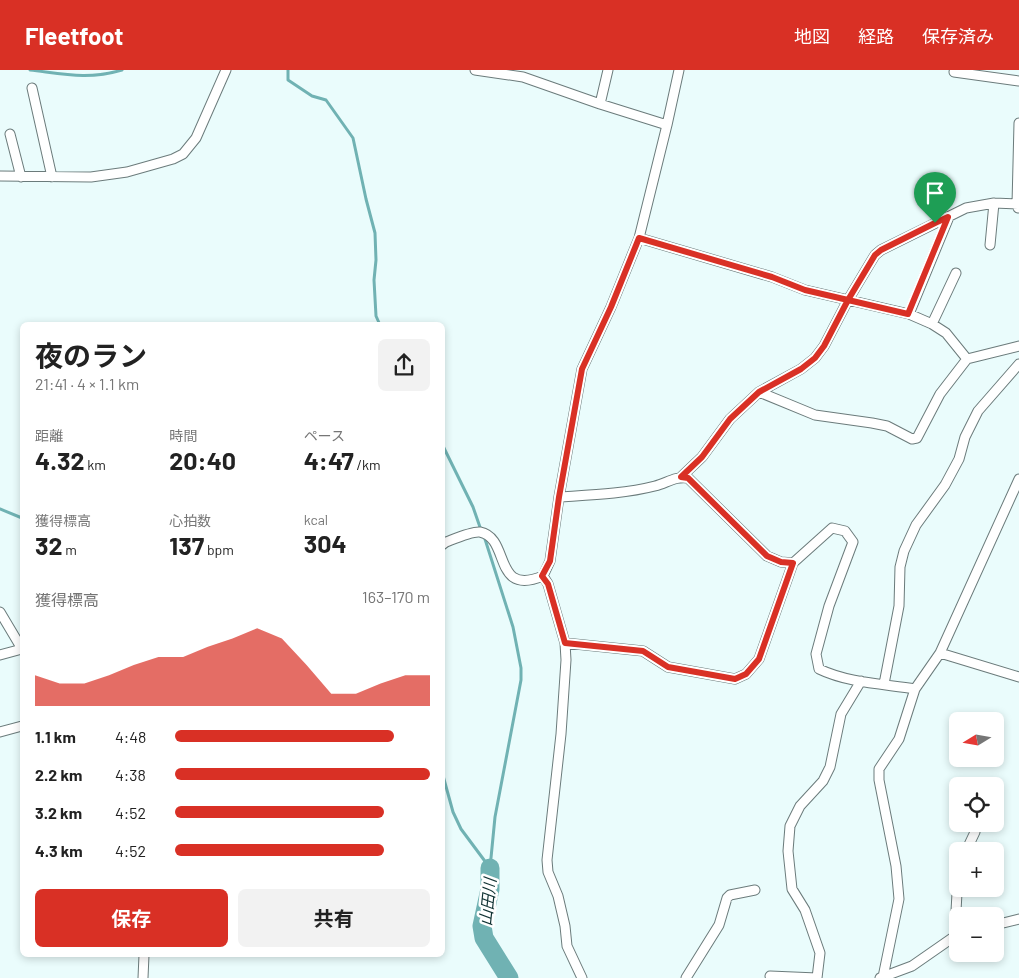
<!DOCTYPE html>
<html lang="ja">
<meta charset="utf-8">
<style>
:root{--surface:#fff;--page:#f2f2f2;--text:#222;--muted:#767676;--accent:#d93025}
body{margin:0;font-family:Barlow,"Noto Sans JP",sans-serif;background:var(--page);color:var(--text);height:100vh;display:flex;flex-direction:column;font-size:19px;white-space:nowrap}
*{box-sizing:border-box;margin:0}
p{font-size:16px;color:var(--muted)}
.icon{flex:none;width:28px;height:28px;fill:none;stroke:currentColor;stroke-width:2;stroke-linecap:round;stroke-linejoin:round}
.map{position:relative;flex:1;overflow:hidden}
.drawer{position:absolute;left:20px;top:252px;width:425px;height:635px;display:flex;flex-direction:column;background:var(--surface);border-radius:8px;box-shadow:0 2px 8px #0003}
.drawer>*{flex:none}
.needle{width:32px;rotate:259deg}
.tools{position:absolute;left:949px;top:642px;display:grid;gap:10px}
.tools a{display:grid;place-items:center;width:55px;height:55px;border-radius:8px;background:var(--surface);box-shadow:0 2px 8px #0003;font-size:25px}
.pin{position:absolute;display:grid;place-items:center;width:42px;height:42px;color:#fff;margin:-51px -21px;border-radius:50% 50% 50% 0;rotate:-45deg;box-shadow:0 0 5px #0007}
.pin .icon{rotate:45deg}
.round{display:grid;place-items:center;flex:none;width:52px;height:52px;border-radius:8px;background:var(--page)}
.overview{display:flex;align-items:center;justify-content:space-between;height:85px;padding:0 15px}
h1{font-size:28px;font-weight:700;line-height:38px}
.figures{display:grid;grid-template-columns:repeat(3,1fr);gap:8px;height:85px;padding:5px 15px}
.figures div{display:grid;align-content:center}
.figures b{font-size:25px;font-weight:700}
.figures small{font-size:14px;font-weight:400}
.figures p{font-size:14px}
.chart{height:140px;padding:10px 15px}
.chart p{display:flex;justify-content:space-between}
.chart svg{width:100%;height:90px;margin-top:5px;fill:var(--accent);opacity:.7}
.cta{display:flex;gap:10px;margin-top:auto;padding:10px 15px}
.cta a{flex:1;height:58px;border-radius:8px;background:var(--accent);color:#fff;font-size:20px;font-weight:700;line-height:58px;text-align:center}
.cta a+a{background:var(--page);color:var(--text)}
ul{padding:0 15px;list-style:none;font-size:16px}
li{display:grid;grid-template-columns:80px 60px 1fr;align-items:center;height:38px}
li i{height:12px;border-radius:6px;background:var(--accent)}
header{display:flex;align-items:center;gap:30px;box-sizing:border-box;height:70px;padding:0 25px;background:var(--accent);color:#fff}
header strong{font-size:24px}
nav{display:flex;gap:28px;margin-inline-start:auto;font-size:18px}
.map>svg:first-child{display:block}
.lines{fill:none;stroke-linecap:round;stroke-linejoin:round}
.stream{stroke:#70b2b3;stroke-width:3}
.river{stroke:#70b2b3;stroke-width:19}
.street-casing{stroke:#6b7b7b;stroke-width:11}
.street{stroke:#fff;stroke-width:9}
.route-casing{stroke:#fff;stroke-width:10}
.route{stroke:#d93025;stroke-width:6}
.labels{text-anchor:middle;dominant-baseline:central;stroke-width:5;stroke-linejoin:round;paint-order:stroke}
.water-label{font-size:16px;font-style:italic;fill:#0f3132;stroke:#fff}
</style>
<header>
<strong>Fleetfoot</strong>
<nav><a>地図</a><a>経路</a><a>保存済み</a></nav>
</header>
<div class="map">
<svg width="1019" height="908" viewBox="0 0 1019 908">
<rect width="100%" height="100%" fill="#eafcfc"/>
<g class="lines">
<path class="stream" d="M30 0C64 4 88 10 122 0
M288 0V10L312 26 326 30 353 68 366 129 375 163 376 190 374 210 376 246 380 255
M442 374 473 437 481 460
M0 439 22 448
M484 466 513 557 521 598V610L495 747 490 798
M442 702 453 742 461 759 490 798"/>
<path class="river" d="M490 798V819L482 856 484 868 509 908"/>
<g class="street-casing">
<path id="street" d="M475 0 523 7 600 34 667 55
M954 2 1019 11
M32 18 52 107
M600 34 608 0
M10 64 21 107
M0 106 91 107 127 102 173 89 183 84 196 68 226 0
M1018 138 1017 134 1019 53
M639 168 772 207 805 220 909 244 932 254 946 263 967 289
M990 175 994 133
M909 244 949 147
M932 254 956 203
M759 322 815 345 872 353 887 356 912 369 917 368 940 324 967 289 1019 276
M681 407 702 387 730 349 759 322 801 299 815 288 824 276 848 230 875 185 881 180 966 138 994 133 1019 134
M559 427C590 425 624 424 655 416 667 413 675 406 688 408L767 486 781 492 793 493 832 458 845 461 853 472 829 536 816 584 819 599C848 613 884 614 915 619
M442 475 446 472C454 469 472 461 480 462 511 468 492 527 543 506L550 491 559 427 582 299 611 237 639 168 667 55 679 0
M543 506 548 514 565 573 566 590 561 664 547 790 548 802 558 826 565 856 567 876 582 908
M0 542 22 579
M565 573 643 581 668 597 735 609 746 604 759 589 793 493
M940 583 1019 607
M0 585 22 579
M884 614 899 536 900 497 904 481 916 455 945 415 959 389 965 367 978 341 1019 294
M0 662 22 656
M966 781 975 762 976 754
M958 805 956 841 958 852
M995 855 1019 849
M770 906 817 908
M883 907 899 829 896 796 879 710V699L899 669 915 619 940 583 1019 409
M143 908 144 885
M686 908 719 855 727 828 730 825 755 820
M817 908 820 883 805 840 792 819 788 781 790 756 800 736 823 711 830 697 841 644 861 611
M880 908 912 896 958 864"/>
</g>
<use href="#street" class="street"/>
</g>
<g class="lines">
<g class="route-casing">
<path id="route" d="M935 153 881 180 875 185 848 230 805 220 772 207 639 168 611 237 582 299 559 427 550 491 542 506 548 514 565 573 643 581 668 597 735 609 746 604 759 589 793 493 781 492 767 486 688 408 681 407 702 387 730 349 759 322 801 299 815 288 824 276 848 230 908 244 948 147 935 153"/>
</g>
<use href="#route" class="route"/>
</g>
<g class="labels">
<g class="water-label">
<text transform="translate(487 832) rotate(-84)">山田川</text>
</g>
</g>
</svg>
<div class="tools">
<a><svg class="needle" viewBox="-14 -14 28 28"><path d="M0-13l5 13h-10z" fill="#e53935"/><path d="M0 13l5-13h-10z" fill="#767676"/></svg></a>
<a><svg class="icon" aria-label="locate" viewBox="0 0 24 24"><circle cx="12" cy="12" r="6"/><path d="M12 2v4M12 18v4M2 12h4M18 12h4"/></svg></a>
<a>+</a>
<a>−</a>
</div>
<div class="pin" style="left:935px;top:153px;background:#1e9e55"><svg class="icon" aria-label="arrive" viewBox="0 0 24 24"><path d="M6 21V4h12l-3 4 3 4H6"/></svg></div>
<section class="drawer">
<div class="overview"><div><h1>夜のラン</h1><p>21:41 · 4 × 1.1 km</p></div><a class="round"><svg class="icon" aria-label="share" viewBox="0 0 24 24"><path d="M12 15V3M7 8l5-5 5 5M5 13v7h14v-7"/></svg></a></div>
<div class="figures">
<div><p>距離</p><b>4.32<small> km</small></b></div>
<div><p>時間</p><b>20:40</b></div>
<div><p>ペース</p><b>4:47<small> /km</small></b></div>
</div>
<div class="figures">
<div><p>獲得標高</p><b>32<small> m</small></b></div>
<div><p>心拍数</p><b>137<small> bpm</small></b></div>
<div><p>kcal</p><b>304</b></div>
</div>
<div class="chart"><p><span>獲得標高</span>163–170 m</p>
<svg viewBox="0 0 160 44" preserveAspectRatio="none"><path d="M0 44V29L10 33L20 33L30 29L40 24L50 20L60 20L70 15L80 11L90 6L100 11L110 24L120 38L130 38L140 33L150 29L160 29V44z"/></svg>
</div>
<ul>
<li><b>1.1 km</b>4:48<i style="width:86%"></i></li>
<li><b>2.2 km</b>4:38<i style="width:100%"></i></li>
<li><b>3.2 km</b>4:52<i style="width:82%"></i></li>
<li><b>4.3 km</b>4:52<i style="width:82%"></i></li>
</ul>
<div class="cta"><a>保存</a><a>共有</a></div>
</section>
</div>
